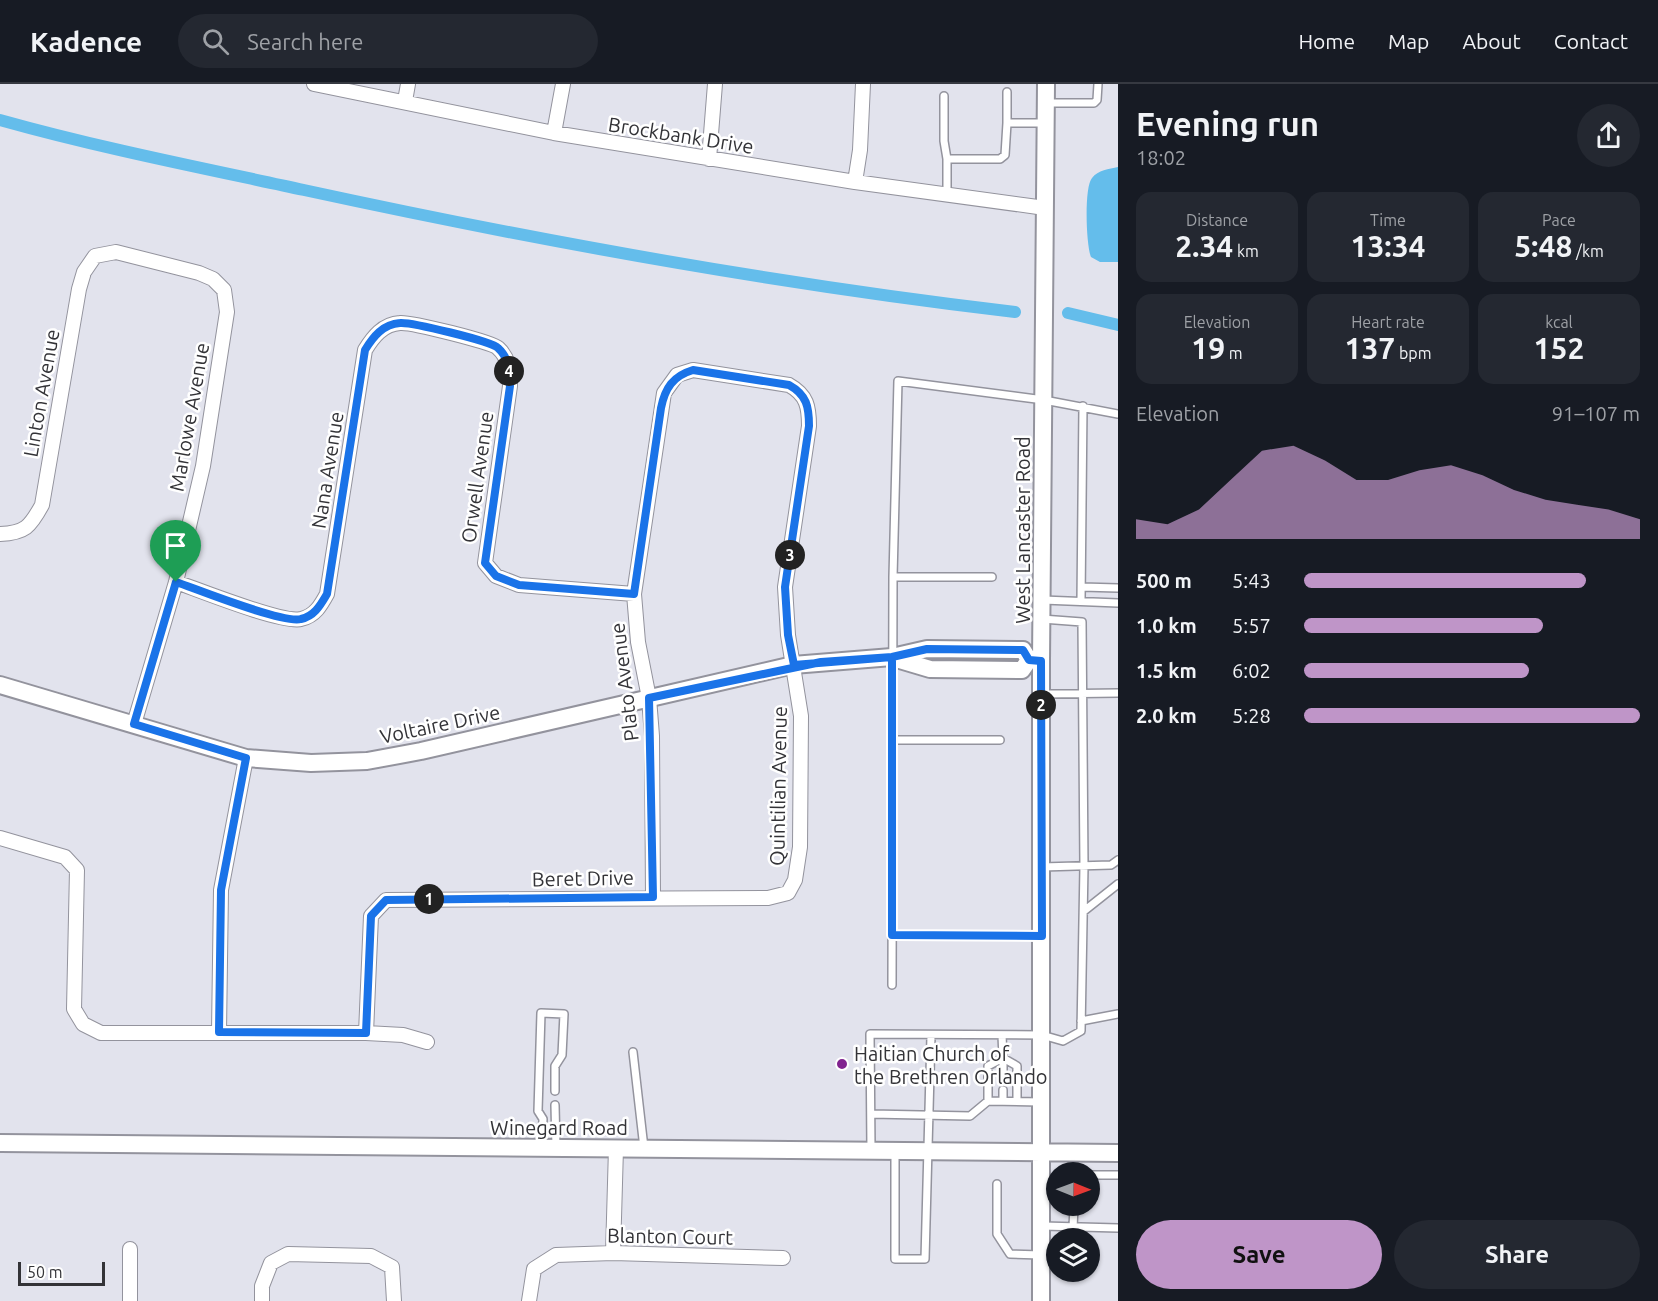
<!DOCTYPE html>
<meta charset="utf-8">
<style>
:root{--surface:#171b24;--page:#242831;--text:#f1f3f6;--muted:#9ea1a6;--line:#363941;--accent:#bf95c8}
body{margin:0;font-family:Ubuntu,sans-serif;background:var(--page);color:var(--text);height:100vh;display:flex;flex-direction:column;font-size:22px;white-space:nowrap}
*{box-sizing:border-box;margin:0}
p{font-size:20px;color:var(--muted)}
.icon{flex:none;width:33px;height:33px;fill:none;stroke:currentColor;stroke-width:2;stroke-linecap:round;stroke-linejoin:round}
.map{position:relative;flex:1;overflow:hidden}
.panel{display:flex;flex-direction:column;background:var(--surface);width:540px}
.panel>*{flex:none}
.needle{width:39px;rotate:91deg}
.buttons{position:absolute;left:1046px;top:1078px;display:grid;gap:12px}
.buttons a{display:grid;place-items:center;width:54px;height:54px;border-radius:50%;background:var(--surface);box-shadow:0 2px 4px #0004;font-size:30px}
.scale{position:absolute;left:18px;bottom:15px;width:87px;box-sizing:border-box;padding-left:6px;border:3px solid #333337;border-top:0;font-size:16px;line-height:21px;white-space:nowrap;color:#333337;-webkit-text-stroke:4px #fff;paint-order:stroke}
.pin{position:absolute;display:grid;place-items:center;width:51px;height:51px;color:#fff;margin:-62px -26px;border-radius:50% 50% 50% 0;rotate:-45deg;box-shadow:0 0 6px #0007}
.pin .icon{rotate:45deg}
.km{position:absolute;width:30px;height:30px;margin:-15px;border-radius:50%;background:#222;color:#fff;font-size:16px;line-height:30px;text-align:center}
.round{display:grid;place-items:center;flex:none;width:63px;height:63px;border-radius:32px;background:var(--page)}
.summary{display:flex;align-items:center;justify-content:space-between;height:102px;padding:0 18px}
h1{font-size:33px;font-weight:600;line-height:45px}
.stats{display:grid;grid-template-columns:repeat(3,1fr);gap:9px;height:102px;padding:6px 18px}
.stats div{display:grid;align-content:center;border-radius:15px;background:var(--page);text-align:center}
.stats b{font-size:30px;font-weight:600}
.stats small{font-size:16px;font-weight:400}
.stats p{font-size:16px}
.chart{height:168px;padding:12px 18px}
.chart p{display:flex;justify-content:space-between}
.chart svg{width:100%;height:108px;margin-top:6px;fill:var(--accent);opacity:.7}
.cta{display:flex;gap:12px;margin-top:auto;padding:12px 18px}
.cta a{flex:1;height:69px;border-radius:36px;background:var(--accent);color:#111;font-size:24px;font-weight:600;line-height:69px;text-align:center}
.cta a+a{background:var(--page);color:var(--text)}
ul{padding:0 18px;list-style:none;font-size:20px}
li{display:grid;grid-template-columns:96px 72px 1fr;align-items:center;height:45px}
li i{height:15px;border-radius:8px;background:var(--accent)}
header{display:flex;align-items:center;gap:36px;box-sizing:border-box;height:84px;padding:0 30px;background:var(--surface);border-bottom:2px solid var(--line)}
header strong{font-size:28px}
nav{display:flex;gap:33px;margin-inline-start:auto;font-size:21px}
.search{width:420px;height:54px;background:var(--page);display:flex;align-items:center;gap:15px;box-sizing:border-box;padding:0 21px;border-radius:33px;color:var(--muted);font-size:22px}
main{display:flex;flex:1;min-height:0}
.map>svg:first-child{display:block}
.water{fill:#64bdeb}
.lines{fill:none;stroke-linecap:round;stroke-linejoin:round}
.canal{stroke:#64bdeb;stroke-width:12}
.service-casing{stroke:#93939d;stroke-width:10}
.minor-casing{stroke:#93939d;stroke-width:16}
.tertiary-casing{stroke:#93939d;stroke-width:20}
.service{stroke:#fff;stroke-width:7}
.minor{stroke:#fff;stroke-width:14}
.tertiary{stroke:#fff;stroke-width:16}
.route-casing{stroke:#fff;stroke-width:12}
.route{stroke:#1a73e8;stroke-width:8}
.poi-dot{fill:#81238f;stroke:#fff;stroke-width:2}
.labels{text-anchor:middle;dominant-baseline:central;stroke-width:5;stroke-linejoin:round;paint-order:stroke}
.street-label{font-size:20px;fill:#333337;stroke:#fff}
.poi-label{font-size:20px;fill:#333337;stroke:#fff;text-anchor:start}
</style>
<header>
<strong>Kadence</strong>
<div class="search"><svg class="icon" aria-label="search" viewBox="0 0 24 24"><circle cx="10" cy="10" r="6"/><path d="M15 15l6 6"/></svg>Search here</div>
<nav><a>Home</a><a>Map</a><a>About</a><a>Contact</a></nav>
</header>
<main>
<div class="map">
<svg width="1118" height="1217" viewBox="0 0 1118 1217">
<rect width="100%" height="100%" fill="#e2e3ed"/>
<path class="water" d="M1118 83V178H1100L1091 173C1086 161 1084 103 1092 94 1098 86 1109 85 1118 83Z"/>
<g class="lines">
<path class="canal" d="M0 36C100 64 202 84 304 106 539 157 776 200 1015 228
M1068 229 1118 241"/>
<g class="service-casing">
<path id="service" d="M1007 8V39H1046
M944 12V57L947 75
M1046 19H1094L1097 16 1098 0
M947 111V75H1000L1005 71 1007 39
M893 493H992
M1082 503 1118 504
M1043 516 1118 519
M1081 517 1083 322
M1043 610 1118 609
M892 656H1000
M1042 783 1111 781 1118 776
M1084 827 1118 800
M892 851 1040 852
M892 901 893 493 898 297 1044 316 1118 330
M1081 937 1118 930
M1002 951 1003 974 988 982V1017L1040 1018
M633 968 644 1064
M1003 989V974L1017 982V1017
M1003 1006V1017
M555 1021 556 1064
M871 1030 970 1032 988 1017
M542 1064 543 1035 538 1027 541 929 564 930 562 971 555 982V1007
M871 1066 870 950 1042 951 1063 957 1081 947 1084 782 1082 538 1042 535
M895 1068V1175H925L931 952
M1089 1091H1118
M997 1100V1150L1010 1170 1041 1171
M1043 1142 1118 1144
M1073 1144 1074 1122"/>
</g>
<g class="minor-casing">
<path id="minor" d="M314 0 554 49 855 98 1045 124
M405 17 408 0
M554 49 563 0
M709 75 715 0
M855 98 860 66 863 0
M0 450C25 449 30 443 42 421L79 205 84 188 95 172 116 168 199 189 213 195 224 206 227 228 203 382 176 498 134 640
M176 498C199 506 283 540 301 535 315 532 321 521 327 510L365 266C373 253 383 240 400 239 411 238 492 258 498 264 510 275 509 287 510 302L485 479 496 492 519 501 634 510
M0 754 65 773 77 786 74 925 83 940 101 949H366L403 951 427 958
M219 948 221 806 246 674
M366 949 371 832 386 816 768 814 788 809 795 796 800 763 801 632 788 551 785 503 809 342C809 323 807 311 789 301L693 286 677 291 664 309 634 510 638 558 649 614 652 652 653 813
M613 1169 616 1064
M130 1217V1165
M262 1217V1202L271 1179 288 1170 371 1172 392 1183 394 1217
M529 1217 534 1185 556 1171 613 1169 783 1174"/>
</g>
<g class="tertiary-casing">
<path id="tertiary" d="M893 574 930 585 1022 586 1029 576
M0 601 246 674 311 679 367 677 421 667 793 581 892 573 927 565 1023 566 1029 576
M0 1059 1118 1069
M1041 1217V577L1046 0"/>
</g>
<use href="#service" class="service"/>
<use href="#minor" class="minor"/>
<use href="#tertiary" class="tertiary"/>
</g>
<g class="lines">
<g class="route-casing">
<path id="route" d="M176 498 134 640 246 674 221 806 219 948 366 949 371 832 386 816 653 813 649 614 821 578 892 573 927 565 1023 566 1029 576 1041 577 1042 852 892 851V573L794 581 788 551 785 503 809 342C809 323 807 311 789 301L693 286C673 292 665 304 661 324L634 510 519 501 496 492 485 479 510 302C509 287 510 275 498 264 491 257 411 238 400 239 383 240 373 253 365 266L327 510C321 520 315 532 301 535 283 540 199 506 176 498"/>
</g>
<use href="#route" class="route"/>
</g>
<circle class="poi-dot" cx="842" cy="980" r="6"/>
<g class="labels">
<g class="street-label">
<text transform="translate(681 51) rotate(9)">Brockbank Drive</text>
<text transform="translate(41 309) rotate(-80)">Linton Avenue</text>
<text transform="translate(189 333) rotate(-80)">Marlowe Avenue</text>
<text transform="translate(327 386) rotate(-81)">Nana Avenue</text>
<text transform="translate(477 393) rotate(-82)">Orwell Avenue</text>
<text transform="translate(1022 446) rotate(-90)">West Lancaster Road</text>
<text transform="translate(624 598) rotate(-97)">Plato Avenue</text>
<text transform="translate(440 640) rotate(-12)">Voltaire Drive</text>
<text transform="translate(778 702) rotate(-89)">Quintilian Avenue</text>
<text transform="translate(583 794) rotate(-1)">Beret Drive</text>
<text x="559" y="1043">Winegard Road</text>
<text transform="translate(670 1152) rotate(1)">Blanton Court</text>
</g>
<g class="poi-label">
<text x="854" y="969">Haitian Church of<tspan x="854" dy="23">the Brethren Orlando</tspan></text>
</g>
</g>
</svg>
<div class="buttons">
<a><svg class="needle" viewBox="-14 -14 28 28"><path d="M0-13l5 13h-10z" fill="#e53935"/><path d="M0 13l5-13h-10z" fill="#9ea1a6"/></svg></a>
<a><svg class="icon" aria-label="layers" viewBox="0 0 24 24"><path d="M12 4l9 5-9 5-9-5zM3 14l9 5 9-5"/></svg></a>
</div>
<div class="scale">50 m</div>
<div class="pin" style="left:176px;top:498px;background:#1e9e55"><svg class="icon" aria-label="arrive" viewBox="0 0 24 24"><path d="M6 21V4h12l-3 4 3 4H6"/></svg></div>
<b class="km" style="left:429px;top:815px">1</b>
<b class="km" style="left:1041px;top:621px">2</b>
<b class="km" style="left:790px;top:471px">3</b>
<b class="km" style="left:509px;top:287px">4</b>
</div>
<section class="panel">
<div class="summary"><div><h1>Evening run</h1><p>18:02</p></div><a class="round"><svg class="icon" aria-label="share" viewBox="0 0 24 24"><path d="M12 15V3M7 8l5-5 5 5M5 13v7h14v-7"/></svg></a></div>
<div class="stats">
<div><p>Distance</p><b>2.34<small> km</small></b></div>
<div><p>Time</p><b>13:34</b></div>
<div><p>Pace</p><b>5:48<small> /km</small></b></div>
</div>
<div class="stats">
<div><p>Elevation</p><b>19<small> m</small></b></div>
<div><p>Heart rate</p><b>137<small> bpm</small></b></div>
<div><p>kcal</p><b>152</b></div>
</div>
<div class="chart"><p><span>Elevation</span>91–107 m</p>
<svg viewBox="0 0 160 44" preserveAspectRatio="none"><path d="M0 44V36L10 38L20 32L30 20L40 8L50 6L60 12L70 20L80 20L90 16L100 14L110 18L120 24L130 28L140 30L150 32L160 36V44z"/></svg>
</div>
<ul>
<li><b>500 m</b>5:43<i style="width:84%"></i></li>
<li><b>1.0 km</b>5:57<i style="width:71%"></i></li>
<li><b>1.5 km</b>6:02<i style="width:67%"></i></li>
<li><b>2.0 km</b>5:28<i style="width:100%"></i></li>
</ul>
<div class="cta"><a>Save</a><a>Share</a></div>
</section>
</main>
